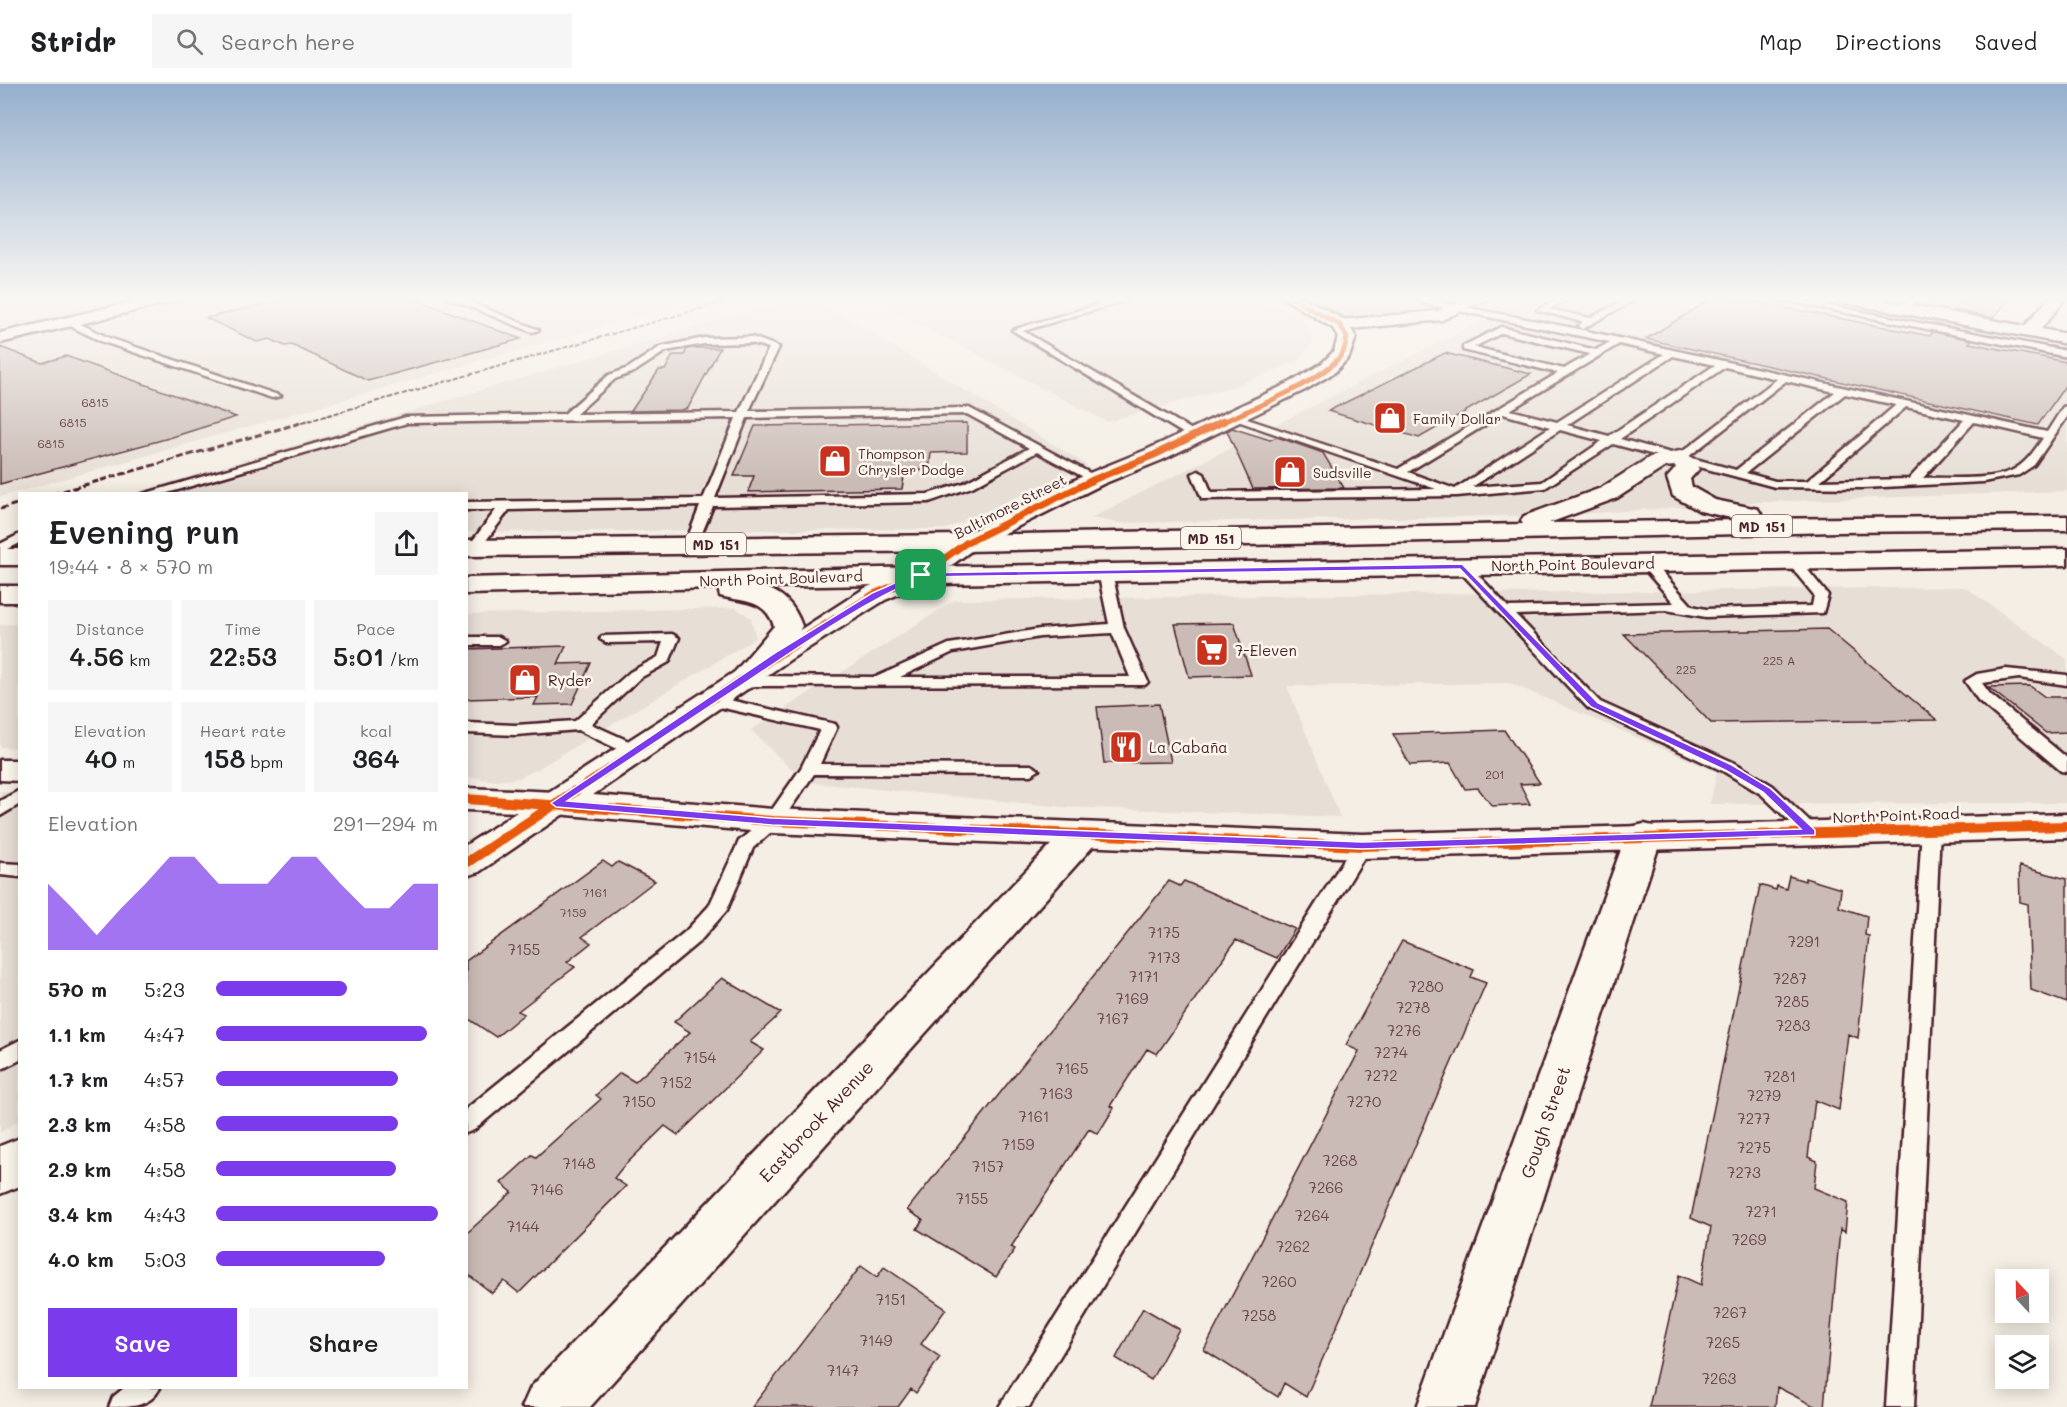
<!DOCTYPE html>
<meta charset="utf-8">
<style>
:root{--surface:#fff;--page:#f6f6f6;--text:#202124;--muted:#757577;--line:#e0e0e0;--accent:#7c3aed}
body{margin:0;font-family:Mali,sans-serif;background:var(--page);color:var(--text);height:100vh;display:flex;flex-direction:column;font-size:22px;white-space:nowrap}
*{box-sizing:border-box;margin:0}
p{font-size:20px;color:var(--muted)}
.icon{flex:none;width:33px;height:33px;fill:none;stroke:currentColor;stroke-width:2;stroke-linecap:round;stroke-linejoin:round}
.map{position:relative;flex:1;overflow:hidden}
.side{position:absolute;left:18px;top:408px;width:450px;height:897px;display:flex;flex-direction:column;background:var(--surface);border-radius:0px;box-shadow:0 3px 15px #0003}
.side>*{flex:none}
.needle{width:39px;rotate:338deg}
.controls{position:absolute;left:1995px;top:1185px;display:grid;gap:12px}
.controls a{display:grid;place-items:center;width:54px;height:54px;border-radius:0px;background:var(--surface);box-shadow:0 3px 15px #0003;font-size:30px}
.pin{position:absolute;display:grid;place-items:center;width:51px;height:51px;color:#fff;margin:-26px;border-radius:12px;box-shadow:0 3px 9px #0006}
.round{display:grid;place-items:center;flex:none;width:63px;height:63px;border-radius:0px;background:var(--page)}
.overview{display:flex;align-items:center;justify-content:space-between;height:102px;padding:0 30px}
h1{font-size:33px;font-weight:600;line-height:45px}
.figures{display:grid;grid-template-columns:repeat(3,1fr);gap:9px;height:102px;padding:6px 30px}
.figures div{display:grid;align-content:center;border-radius:0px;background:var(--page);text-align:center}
.figures b{font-size:26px;font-weight:600}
.figures small{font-size:16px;font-weight:400}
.figures p{font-size:16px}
.chart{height:168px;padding:12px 30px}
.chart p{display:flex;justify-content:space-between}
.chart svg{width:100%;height:108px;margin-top:6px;fill:var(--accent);opacity:.7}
.primary-button{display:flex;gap:12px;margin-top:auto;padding:12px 30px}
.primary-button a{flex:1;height:69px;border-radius:0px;background:var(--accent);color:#fff;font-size:24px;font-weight:600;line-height:69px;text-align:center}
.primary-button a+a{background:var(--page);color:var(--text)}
ul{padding:0 30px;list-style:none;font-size:20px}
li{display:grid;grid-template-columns:96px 72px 1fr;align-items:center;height:45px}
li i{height:15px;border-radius:8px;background:var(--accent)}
header{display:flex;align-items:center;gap:36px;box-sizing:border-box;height:84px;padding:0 30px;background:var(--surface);border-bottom:2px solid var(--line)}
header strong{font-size:28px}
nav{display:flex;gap:33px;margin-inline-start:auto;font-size:21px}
.search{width:420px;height:54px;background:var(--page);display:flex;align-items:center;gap:15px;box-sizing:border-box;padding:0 21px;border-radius:0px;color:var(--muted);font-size:22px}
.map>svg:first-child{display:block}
.built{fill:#e7dfd6}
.green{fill:#dbd0c9;stroke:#92787a;stroke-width:1.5}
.building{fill:#cabbb6;stroke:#4a1f2b;stroke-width:1.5}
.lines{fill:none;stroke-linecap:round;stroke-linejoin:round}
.lane-casing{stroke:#4a1f2b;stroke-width:5}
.street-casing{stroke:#4a1f2b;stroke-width:5}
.secondary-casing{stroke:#4a1f2b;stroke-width:5}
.primary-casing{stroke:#4a1f2b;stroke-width:5}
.lane{fill:#fbf7ec;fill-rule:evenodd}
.street{fill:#fbf7ec;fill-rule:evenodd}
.secondary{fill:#fbf7ec;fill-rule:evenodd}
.primary{fill:#fbf7ec;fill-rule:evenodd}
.rail-far1{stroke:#4a1f2b;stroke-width:2;stroke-dasharray:5 2;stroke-linecap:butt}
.rail{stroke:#4a1f2b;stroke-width:3;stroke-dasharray:7 3;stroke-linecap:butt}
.cycleway-far3-casing{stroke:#fbf7ec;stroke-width:8}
.cycleway-far2-casing{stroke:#fbf7ec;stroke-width:10}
.cycleway-far1-casing{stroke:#fbf7ec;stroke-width:12}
.cycleway-casing{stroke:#fbf7ec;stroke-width:14}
.cycleway-far3{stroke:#e8590c;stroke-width:5}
.cycleway-far2{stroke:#e8590c;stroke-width:7}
.cycleway-far1{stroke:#e8590c;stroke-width:8}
.cycleway{stroke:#e8590c;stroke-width:10}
.route{fill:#7c3aed;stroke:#fff;stroke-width:1.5;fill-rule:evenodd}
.labels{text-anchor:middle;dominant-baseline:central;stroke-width:5;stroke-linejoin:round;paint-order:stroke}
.number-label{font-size:12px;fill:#6a464e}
.far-poi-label{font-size:14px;fill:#4a1f2b;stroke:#fbf7ec;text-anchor:start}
.shield{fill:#fbf7ec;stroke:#7f6065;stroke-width:1.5}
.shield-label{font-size:14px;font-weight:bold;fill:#4a1f2b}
.street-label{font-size:15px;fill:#4a1f2b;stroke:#fbf7ec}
.poi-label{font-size:15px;fill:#4a1f2b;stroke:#fbf7ec;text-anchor:start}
.near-number-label{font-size:15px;fill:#6a464e}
.near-street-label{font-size:18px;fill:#4a1f2b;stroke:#fbf7ec}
</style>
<header>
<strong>Stridr</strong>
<div class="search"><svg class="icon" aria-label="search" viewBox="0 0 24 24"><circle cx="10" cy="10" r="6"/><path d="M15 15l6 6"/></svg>Search here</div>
<nav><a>Map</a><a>Directions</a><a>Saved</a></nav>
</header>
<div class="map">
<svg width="2067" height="1323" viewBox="0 0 2067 1323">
<rect width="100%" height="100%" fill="#f4eee4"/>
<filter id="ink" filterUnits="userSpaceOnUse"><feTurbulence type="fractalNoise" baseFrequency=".0167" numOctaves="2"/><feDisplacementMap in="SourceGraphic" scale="12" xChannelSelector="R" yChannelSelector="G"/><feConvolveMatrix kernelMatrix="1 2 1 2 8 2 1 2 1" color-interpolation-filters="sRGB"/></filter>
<g filter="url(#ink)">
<path class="built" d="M0 213H163L73 234 0 246Z
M200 213H706L0 413V260L105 233Z
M877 213H1263L1301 234 1313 257 1298 277 1238 301 1107 338 900 230Z
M1529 213H1792L2067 264V407L1763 418 1561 431 1119 439 1091 434Z
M783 217 824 220 1087 381 946 445 467 448 466 410H130Z
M1965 503 2067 575V719L1710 720 1717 688 1510 599 1287 602 1340 733 1065 723 804 698 751 646 955 516Z
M736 524 751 534 756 554 536 686 519 694 497 697 467 693V530Z
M19 540V664L0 663V541Z
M0 707 20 709 19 1036 0 1049Z"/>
<path class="green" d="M1311 213H1462L1428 228 1351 236Z"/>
<path class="building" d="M293 213H410L521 255 368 297 292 261 285 262 270 255 257 258 206 234Z
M1715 213H1730L1930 252 1933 248 1972 256 1969 259 2067 278V299L2038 341 1646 255Z
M1971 213H2012L1993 234 1953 226 1962 216 1967 217Z
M0 263 42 279 66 272 236 333 169 354 0 400Z
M694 264H720L688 324 681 326 631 327 659 286H665L673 271H684L687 265Z
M1445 269 1531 290 1419 354 1328 327Z
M967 339V368L931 369 929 386H905L902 405 748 408 754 392H734L755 342Z
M1232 344 1270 356 1277 353 1323 369 1344 404 1253 405 1227 347Z
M1234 539 1251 591 1189 593 1175 540Z
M1827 545 1937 636 1711 639 1624 550Z
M566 562 558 580 591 579 572 620 534 621 538 613 466 615V565Z
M2030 602 2045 613H2067V648L2046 649 1988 603Z
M1159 620 1171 678 1104 679 1097 623Z
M1504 646 1540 699 1520 700 1530 720 1492 722 1478 704 1465 705 1450 679 1410 681 1393 650Z
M603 777 612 783 618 778 655 797 582 853 591 859 567 878 575 883 518 927 524 930 496 953 466 933V877Z
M2019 782 2067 795V919L2031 906 2028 820 2020 818Z
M1789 792 1805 797V794L1841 805 1839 823 1867 832 1865 851 1869 852 1858 954 1848 950 1839 1026 1815 1016 1808 1073 1817 1077 1814 1104 1848 1118 1845 1148 1840 1145 1824 1323H1816L1777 1303 1775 1323H1649L1679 1191 1701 1201 1711 1143 1691 1134 1760 801 1776 806 1777 802 1786 805Z
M1169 797 1180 802 1184 797 1295 845 1277 874 1236 856 1157 970 1147 965 1110 1022 1114 1024 1098 1050 1089 1045 1011 1163 1015 1165 996 1193 917 1145 923 1136 907 1126Z
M1402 857 1474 886 1471 893 1486 899 1306 1313 1284 1299 1278 1313 1204 1266 1359 967 1346 961Z
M722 894 781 929 750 958 764 966 678 1051 665 1042 622 1084 614 1094 626 1102 519 1209 504 1197 492 1209 466 1189V1150L512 1108 501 1099 532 1071 536 1073 601 1015 596 1011 620 989 635 998 690 948 674 938Z
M861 1182 877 1193 884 1183 946 1225 921 1260 940 1273 916 1309 911 1305 898 1323H752Z
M1143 1224 1179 1245 1151 1296 1116 1274Z"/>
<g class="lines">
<g class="lane-casing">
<path id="lane" d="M446 213H457L539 246 532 248Z
M1124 213H1137L1023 247 1199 350V354H1191L1012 246Z
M1412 213 1573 244 2047 348 2063 323 2067 322V333L2034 381 2019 391 1983 398 1863 404 1775 403 1613 360 1545 404 1457 412 1202 415 1192 390 1198 387 1204 390 1211 408 1436 405 1229 334 1238 332 1398 385 1558 289 1463 266V262L1501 243 1596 266 1610 258 1425 220ZM1502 249 1590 270 1564 285 1474 263ZM1619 260 1664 270 1557 338 1510 326ZM1673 272 1715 281 1609 352 1567 341ZM1725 283 1777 295 1678 371 1620 355ZM1786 297 1835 308 1736 386 1688 373ZM1845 310 1896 321 1807 397H1775L1746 389ZM1906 323 1964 336 1909 395 1820 397ZM1503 330 1550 343 1455 405 1408 388ZM1974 338 2043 354C2035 366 2025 381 2011 387 1986 397 1949 393 1923 394ZM1560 346 1602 357 1542 398 1472 403Z
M1562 213H1572L1549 225 1590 234 1630 213H1640L1582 245 1578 242 1583 238 1537 226Z
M1767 213H1784L2067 267V273Z
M1912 213H1921L1906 226H1900V222Z
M64 235H70L109 254 281 312 272 314 103 258 64 239Z
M752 253 779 263 749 327 969 324 1101 395 1091 397 1037 368 972 403 929 418 713 422 697 461 691 465 685 461 700 422 509 426 478 467 473 468 467 464 496 426H466V418L703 415 736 334 407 339 164 410H143L406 333 564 330 609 291 628 284 660 263 704 254ZM751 259 769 264 739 328 576 330 615 295 634 288 666 267 704 260ZM967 330 1029 364 964 399 928 410 715 414 747 334Z
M20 450V459L0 469V460Z
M1793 473 1798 474 1828 511 1823 529 1706 533 1666 526 1516 531 1600 618 1735 679 1773 702 1817 744 1820 748 1817 752H1805L1761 710 1723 687 1588 624 1455 482 1457 479H1467L1508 523 1674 519 1639 479 1646 475 1651 476 1692 522 1706 525 1812 522 1814 511 1786 477Z
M1105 484 1112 488 1124 544 1148 598 1145 601 742 602 734 597 742 592 876 593 949 560 1040 545 1109 540 1098 488ZM1112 549 1130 593H900L953 568 1040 553Z
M672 550 679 554 669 578 640 594 591 640 642 663 644 667 642 671H630L578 646 516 651 466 649V639L516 641 575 637 630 588 658 573 663 558 607 559 600 555 602 552Z
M466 553H499L506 557 499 561H466Z
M2006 585 2067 591V601L2019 594 1982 599 1990 610 2067 674V688L2061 687 1978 616 1965 597 1977 590Z
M712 612 835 640 837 643 820 680 1031 681 1039 686 1031 691 814 690 779 741 753 764 727 826 700 857 474 1046 466 1049V1025L686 847 709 822 739 757 767 733 801 684 820 646 706 620 704 617Z
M20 706V720L0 732V717Z
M1931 738 1940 744 1914 1323H1886L1922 744Z
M1362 756 1369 758 1371 762 1029 1323H999L1355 758Z
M0 779 20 780V793L0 791Z
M20 956V976L0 986V966Z
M124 1304H160C150 1323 131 1323 109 1323L113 1313Z"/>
</g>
<g class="street-casing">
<path id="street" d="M1469 213H1491L1442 236 1340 246 1331 241 1340 236 1438 227Z
M1833 213H1867L2025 242 2050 213H2067L2041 245 2067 250V260L1841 218Z
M0 676H20V697L0 696Z
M466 704 556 708 568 711 574 719 568 727 479 788 466 792V761L517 728 466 726Z
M1081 740 1094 743 1099 752 1094 761 590 1323H522L531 1303 1068 743Z
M1644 740 1657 743 1662 752 1475 1323H1417L1626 752 1631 743Z
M20 1054V1102L0 1110V1062Z"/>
</g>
<g class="secondary-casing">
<path id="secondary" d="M153 213H182L180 216 0 259V249Z
M1282 213H1302L1346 237 1356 253 1349 273 1335 288 1305 306 1162 376 1103 400 975 464 930 497 885 516 791 575 593 711 773 725 1362 750 2067 730V754L1362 774 773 749 556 730 544 727 538 719 544 711 865 504 912 485 957 454 1087 390 1146 366 1291 298 1321 280 1334 267 1338 253 1333 244Z"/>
</g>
<g class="primary-casing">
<path id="primary" d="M1680 367 1688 369 1699 385 1690 395 1692 403 1715 416 1758 425 1761 430 1757 435 2067 432V446L1837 448 966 467 466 472V456L966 451 1523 440 1521 437 1524 432 1601 404 1650 373ZM1674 382 1676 384 1667 394 1673 412 1700 427 1740 436 1549 439 1617 414 1665 383Z
M0 465H20V481H0Z
M2067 465V481L762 503C783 508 795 522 802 542 795 556 763 599 750 604 743 607 738 605 731 603L727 597 774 542C765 515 744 518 720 512L718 504 466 510V494L921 483Z
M0 502H20V518H0Z"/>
</g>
<use href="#lane" class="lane"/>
<use href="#street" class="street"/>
<use href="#secondary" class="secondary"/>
<use href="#primary" class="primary"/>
<path class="rail-far1" d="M301 339 741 213"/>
<path class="rail" d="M53 410 307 337
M0 425 20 419"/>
<g class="cycleway-far3-casing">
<path id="cycleway-far3" d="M1221 339C1254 323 1321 299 1342 270 1345 266 1346 259 1347 253L1340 241 1290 213"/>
</g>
<g class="cycleway-far2-casing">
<path id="cycleway-far2" d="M899 500 921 491 966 459 1095 395 1154 371 1224 337"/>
</g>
<g class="cycleway-far1-casing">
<path id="cycleway-far1" d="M573 709 781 569 875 510 902 499"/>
</g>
<g class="cycleway-casing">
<path id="cycleway" d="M466 715 773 737 1362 762 2067 742
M466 779 575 707"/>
</g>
<use href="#cycleway-far3" class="cycleway-far3"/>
<use href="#cycleway-far2" class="cycleway-far2"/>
<use href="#cycleway-far1" class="cycleway-far1"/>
<use href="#cycleway" class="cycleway"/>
</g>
</g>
<linearGradient id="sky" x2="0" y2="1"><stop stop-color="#95afcd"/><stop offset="0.54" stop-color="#faf7f3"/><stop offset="1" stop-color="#faf7f3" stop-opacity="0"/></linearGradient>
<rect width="2067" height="398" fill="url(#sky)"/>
<path class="route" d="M1462 480 1598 619 1732 681 1770 704 1815 746V751L1362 765 772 741 556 723 551 719 778 567 872 509 918 489ZM1460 485 1591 623 1725 686 1763 708 1801 745 1362 758 772 734 567 717C625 678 684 640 742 601 802 561 856 522 922 493Z"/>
<defs>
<g id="shop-square" transform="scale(1.725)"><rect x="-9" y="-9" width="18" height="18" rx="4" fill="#c8321e" stroke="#fbf7ec"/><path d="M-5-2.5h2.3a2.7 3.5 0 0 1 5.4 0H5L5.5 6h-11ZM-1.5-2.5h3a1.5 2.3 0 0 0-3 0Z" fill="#fff"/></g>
<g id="supermarket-square" transform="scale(1.725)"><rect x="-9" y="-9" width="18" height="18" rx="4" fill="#c8321e" stroke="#fbf7ec"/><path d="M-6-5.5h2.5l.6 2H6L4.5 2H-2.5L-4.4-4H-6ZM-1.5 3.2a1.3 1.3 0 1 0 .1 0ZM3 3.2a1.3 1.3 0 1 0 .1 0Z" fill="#fff"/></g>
<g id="restaurant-square" transform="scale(1.725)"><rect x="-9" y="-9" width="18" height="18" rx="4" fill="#c8321e" stroke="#fbf7ec"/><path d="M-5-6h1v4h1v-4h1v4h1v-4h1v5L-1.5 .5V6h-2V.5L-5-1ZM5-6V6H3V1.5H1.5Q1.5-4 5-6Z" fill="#fff"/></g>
</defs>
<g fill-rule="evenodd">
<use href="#shop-square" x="1390" y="334"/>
<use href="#shop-square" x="835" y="377"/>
<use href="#shop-square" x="1290" y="388"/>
<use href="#supermarket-square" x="1212" y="566"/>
<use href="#shop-square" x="525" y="596"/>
<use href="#restaurant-square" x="1126" y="663"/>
</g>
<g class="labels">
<g class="number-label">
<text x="95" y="318">6815</text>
<text x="73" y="338">6815</text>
<text x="51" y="359">6815</text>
<text x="1779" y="576">225 A</text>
<text x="1686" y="585">225</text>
<text x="1495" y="690">201</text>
<text x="595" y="808">7161</text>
<text x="573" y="828">7159</text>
</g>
<g class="far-poi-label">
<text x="1413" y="334">Family Dollar</text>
<text x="858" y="369">Thompson<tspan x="858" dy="16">Chrysler Dodge</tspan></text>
<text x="1313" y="388">Sudsville</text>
</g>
<g class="shield">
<rect x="1732" y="431" width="60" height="22" rx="4.5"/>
<rect x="1181" y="443" width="60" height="22" rx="4.5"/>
<rect x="686" y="449" width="60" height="22" rx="4.5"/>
</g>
<g class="shield-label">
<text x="1762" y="442">MD 151</text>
<text x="1211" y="454">MD 151</text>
<text x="716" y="460">MD 151</text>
</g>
<g class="street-label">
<text transform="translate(1010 422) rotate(-27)">Baltimore Street</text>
<text transform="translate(1573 480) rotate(-1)">North Point Boulevard</text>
<text transform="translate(781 494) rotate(-2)">North Point Boulevard</text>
<text transform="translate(1896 731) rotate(-2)">North Point Road</text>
</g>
<g class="poi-label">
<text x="1235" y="566">7-Eleven</text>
<text x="548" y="596">Ryder</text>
<text x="1149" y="663">La Cabaña</text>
</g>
<g class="near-number-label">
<text x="1164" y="848">7175</text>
<text x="1804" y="857">7291</text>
<text x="524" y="865">7155</text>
<text x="1164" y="873">7173</text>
<text x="1144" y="892">7171</text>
<text x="1790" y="894">7287</text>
<text x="1426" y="902">7280</text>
<text x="1132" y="914">7169</text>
<text x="1792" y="917">7285</text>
<text x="1413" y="923">7278</text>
<text x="1113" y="934">7167</text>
<text x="1793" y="941">7283</text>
<text x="1404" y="946">7276</text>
<text x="1391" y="968">7274</text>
<text x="700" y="973">7154</text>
<text x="1072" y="984">7165</text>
<text x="1381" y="991">7272</text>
<text x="1780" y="992">7281</text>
<text x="676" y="998">7152</text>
<text x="1056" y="1009">7163</text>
<text x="1764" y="1011">7279</text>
<text x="639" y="1017">7150</text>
<text x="1364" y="1017">7270</text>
<text x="1034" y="1032">7161</text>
<text x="1754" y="1034">7277</text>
<text x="1018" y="1060">7159</text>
<text x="1754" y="1063">7275</text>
<text x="1340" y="1076">7268</text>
<text x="579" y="1079">7148</text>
<text x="988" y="1082">7157</text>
<text x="1744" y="1088">7273</text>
<text x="1326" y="1103">7266</text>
<text x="547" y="1105">7146</text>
<text x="972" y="1114">7155</text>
<text x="1761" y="1127">7271</text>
<text x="1312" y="1131">7264</text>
<text x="523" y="1142">7144</text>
<text x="1749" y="1155">7269</text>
<text x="1293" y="1162">7262</text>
<text x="1279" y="1197">7260</text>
<text x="891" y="1215">7151</text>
<text x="1730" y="1228">7267</text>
<text x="1259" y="1231">7258</text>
<text x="876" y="1256">7149</text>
<text x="1723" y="1258">7265</text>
<text x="843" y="1286">7147</text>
<text x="1719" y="1294">7263</text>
</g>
<g class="near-street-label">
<text transform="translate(816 1037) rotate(-47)">Eastbrook Avenue</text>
<text transform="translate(1545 1038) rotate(-71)">Gough Street</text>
</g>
</g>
</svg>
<div class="controls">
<a><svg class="needle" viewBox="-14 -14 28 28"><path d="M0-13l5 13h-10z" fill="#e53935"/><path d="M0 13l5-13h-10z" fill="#757577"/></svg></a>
<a><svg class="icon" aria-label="layers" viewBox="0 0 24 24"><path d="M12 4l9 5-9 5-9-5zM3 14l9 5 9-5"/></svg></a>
</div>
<div class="pin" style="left:921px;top:491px;background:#1e9e55"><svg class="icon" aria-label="arrive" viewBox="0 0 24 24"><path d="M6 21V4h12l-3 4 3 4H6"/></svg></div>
<section class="side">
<div class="overview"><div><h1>Evening run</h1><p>19:44 · 8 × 570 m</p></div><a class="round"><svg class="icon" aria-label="share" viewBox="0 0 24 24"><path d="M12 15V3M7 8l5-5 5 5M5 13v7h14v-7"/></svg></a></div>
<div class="figures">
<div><p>Distance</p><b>4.56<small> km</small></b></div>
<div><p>Time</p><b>22:53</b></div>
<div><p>Pace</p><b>5:01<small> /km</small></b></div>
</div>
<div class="figures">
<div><p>Elevation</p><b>40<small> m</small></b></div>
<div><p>Heart rate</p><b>158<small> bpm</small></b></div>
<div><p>kcal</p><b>364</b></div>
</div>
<div class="chart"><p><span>Elevation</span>291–294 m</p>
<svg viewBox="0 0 160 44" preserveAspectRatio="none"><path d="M0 44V17L10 27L20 38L30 27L40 17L50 6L60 6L70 17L80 17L90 17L100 6L110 6L120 17L130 27L140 27L150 17L160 17V44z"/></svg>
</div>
<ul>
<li><b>570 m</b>5:23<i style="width:59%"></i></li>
<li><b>1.1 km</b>4:47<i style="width:95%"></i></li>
<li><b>1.7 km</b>4:57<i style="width:82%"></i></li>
<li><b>2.3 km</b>4:58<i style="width:82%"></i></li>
<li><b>2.9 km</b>4:58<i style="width:81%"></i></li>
<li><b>3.4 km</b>4:43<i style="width:100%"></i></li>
<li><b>4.0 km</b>5:03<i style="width:76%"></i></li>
</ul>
<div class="primary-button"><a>Save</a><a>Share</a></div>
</section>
</div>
